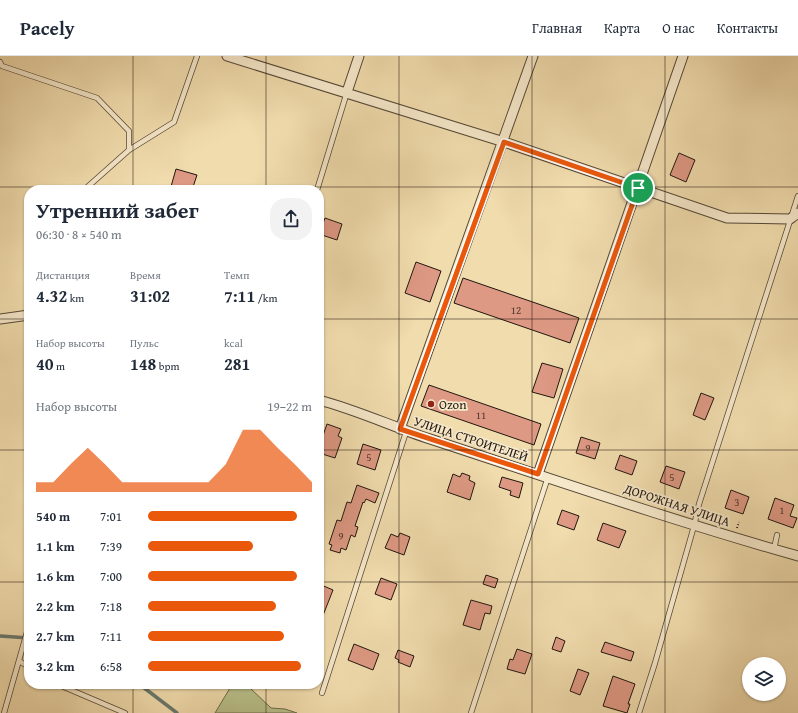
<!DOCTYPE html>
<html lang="ru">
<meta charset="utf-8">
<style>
:root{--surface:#fff;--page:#f2f2f3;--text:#1f2937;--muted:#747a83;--line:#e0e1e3;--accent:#ea580c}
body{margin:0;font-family:"Gentium Book Plus",serif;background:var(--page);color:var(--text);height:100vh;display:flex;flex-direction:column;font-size:15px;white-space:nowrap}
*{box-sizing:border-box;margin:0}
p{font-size:13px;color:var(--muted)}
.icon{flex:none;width:22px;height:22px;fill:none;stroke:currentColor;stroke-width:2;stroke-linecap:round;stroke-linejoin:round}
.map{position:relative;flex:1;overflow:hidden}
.panel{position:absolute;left:24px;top:129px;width:300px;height:504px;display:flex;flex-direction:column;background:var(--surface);border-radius:16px;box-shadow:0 1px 3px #0004}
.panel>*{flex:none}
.buttons{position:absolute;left:742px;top:601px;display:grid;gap:8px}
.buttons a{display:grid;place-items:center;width:44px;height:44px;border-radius:50%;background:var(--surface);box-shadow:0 1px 3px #0004;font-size:20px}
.pin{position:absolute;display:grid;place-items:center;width:34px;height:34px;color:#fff;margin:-17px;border:2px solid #fff;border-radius:50%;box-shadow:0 1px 4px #0007}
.round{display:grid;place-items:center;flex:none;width:42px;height:42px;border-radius:16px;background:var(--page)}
.summary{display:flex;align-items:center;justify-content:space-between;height:68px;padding:0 12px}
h1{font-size:22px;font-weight:700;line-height:30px}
.metrics{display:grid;grid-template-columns:repeat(3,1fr);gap:6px;height:68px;padding:4px 12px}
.metrics div{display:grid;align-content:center}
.metrics b{font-size:17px;font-weight:700}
.metrics small{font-size:11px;font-weight:400}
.metrics p{font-size:11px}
.chart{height:112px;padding:8px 12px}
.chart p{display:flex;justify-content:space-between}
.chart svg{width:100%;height:72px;margin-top:4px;fill:var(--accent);opacity:.7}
ul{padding:0 12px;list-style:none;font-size:13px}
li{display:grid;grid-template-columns:64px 48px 1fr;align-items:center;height:30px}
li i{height:10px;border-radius:5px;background:var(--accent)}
header{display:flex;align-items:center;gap:24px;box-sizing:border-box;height:56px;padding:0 20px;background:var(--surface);border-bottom:1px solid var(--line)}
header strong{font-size:19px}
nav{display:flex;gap:22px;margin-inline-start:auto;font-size:14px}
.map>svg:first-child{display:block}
.green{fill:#b9c08a;stroke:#6c6b4c}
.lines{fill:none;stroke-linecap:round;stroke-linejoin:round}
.stream{stroke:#6a796e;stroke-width:3.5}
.building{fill:#de9984;stroke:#20160e}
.service-casing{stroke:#544836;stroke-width:6}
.minor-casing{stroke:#544836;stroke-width:11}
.path{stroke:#20160e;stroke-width:2;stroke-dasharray:1 2;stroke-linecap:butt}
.service{stroke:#f6e8ca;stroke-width:4.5}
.minor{stroke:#f6e8ca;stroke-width:9}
.route-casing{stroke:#fff;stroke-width:8}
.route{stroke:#ea580c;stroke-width:5}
.grid{fill:none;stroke:#20160e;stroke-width:1;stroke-opacity:0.55}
.poi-dot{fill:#8f2418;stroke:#f6e8ca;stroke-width:1.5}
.labels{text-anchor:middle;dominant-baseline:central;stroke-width:3.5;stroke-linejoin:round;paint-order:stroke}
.number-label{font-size:11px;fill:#50372c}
.poi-label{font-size:13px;fill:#20160e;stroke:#f6e8ca;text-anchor:start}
.street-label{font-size:13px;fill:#20160e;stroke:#f6e8ca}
</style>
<header>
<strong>Pacely</strong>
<nav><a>Главная</a><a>Карта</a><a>О нас</a><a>Контакты</a></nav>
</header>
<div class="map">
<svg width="798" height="657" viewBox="0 0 798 657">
<rect width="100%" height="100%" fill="#f1dcad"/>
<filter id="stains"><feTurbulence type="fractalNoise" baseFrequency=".005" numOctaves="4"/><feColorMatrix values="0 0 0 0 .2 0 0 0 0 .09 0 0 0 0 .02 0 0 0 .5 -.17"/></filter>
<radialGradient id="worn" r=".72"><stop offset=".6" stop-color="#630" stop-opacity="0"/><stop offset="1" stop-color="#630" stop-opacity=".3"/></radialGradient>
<path class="green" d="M249 631 271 652 285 653 297 657H215L230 632Z"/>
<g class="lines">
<path class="stream" d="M0 580 29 582
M139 628 177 657"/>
</g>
<path class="building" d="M679 97 695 104 686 126 670 119Z
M176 113 197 119 192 134H170Z
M325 162 342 168 337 184 319 178Z
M416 206 441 215 430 246 405 237Z
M463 222 579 262 570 287 454 247Z
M542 307 563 313 554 342 532 336Z
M429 329 541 368 534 389 421 350Z
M701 337 714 342 705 364 693 359Z
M327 368 341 373 338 380 342 382 335 402 319 397V391Z
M581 381 600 387 595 403 576 397Z
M363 388 381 394 375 414 357 408Z
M620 399 637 405 632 419 615 413Z
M666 410 685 416 679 433 660 426Z
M462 417 470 420 469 424 475 427 470 444 447 436 453 418 460 421Z
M502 421 523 427 519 442 510 439 511 435 499 431Z
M357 429 379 437 375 447 366 443 364 447 363 446 355 470 358 471 355 481 351 479 346 494 341 492 340 497 330 494 332 489 329 488 337 464 341 465 347 446 351 447Z
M731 434 749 441 743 458 725 452Z
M775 442 794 449 790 460 797 462 793 472 768 463Z
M562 454 579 460 574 474 557 468Z
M603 467 626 475 619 492 597 484Z
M400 477 410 481 404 499 385 492 391 478 398 481Z
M486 519 498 523 495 532 483 528Z
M381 522 397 528 391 544 375 538Z
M319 528 333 534 320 567H319Z
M471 544 492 550 490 558 485 557 480 574 463 569Z
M556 581 565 585 561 596 552 593Z
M605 586 634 596 631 605 601 596Z
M354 588 379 598 373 614 348 604Z
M517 593 532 598 525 618 507 613 510 603 513 604Z
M398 594 414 600 410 611 398 606 399 604 395 602Z
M578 613 589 617 580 639 570 635Z
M613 620 635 628 628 648H630L627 657 603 650Z"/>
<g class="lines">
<g class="service-casing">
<path id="service" d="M0 6 2 10 97 42 129 75V94
M84 134 129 94 174 66 197 0
M317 134 347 36
M774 493 777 479
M19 605 29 611
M57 628 125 657
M322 637 406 376
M4 657 29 569
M471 657 548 421
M639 657 655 607 694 470 699 448 798 140"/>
</g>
<g class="minor-casing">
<path id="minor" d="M227 0 504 86 727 162 790 163 798 157
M347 36 359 0
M0 263 29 259
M319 344C357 354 393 371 430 383 552 423 674 465 798 500
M400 373 533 0
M538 418 683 0"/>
</g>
<path class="path" d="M737 472 739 466"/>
<use href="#service" class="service"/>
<use href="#minor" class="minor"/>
</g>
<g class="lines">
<g class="route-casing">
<path id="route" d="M504 86 638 132 538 418 400 373Z"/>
</g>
<use href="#route" class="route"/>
</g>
<path class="grid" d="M133 0V134M266 0V134M399 0V657M532 0V657M665 0V657M0 131H798M0 263H29M319 263H798M0 394H29M319 394H798M0 526H29M319 526H798M133 628V657M266 628V657"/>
<circle class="poi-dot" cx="431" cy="348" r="4"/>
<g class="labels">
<g class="number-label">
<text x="516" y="254">12</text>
<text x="481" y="359">11</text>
<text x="588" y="392">9</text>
<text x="369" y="401">5</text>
<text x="672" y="421">5</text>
<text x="737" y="446">3</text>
<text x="782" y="454">1</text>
<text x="341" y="480">9</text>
</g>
<g class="poi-label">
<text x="439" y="348">Ozon</text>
</g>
<g class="street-label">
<text transform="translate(471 383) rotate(18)">УЛИЦА СТРОИТЕЛЕЙ</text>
<text transform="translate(677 449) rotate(18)">ДОРОЖНАЯ УЛИЦА</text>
</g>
</g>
<rect width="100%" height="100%" filter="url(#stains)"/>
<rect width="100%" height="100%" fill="url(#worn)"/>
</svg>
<div class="buttons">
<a><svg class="icon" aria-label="layers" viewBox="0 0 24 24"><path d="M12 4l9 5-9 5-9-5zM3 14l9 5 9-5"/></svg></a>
</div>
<div class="pin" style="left:638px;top:132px;background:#1e9e55"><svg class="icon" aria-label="arrive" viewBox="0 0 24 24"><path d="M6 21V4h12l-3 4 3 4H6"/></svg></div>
<section class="panel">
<div class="summary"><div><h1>Утренний забег</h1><p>06:30 · 8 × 540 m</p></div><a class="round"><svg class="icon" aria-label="share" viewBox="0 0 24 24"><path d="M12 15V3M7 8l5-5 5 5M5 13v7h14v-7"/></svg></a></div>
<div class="metrics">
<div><p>Дистанция</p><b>4.32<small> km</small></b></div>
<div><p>Время</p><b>31:02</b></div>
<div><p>Темп</p><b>7:11<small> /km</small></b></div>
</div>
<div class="metrics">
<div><p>Набор высоты</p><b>40<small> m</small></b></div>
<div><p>Пульс</p><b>148<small> bpm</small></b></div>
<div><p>kcal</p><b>281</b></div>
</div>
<div class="chart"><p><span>Набор высоты</span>19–22 m</p>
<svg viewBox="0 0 160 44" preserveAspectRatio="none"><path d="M0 44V38L10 38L20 27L30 17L40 27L50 38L60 38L70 38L80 38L90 38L100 38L110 27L120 6L130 6L140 17L150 27L160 38V44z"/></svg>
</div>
<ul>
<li><b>540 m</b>7:01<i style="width:91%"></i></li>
<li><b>1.1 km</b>7:39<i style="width:64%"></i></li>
<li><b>1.6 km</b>7:00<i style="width:91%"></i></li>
<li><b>2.2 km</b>7:18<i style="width:78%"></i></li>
<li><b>2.7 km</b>7:11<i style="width:83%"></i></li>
<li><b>3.2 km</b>6:58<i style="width:93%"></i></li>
</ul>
</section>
</div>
